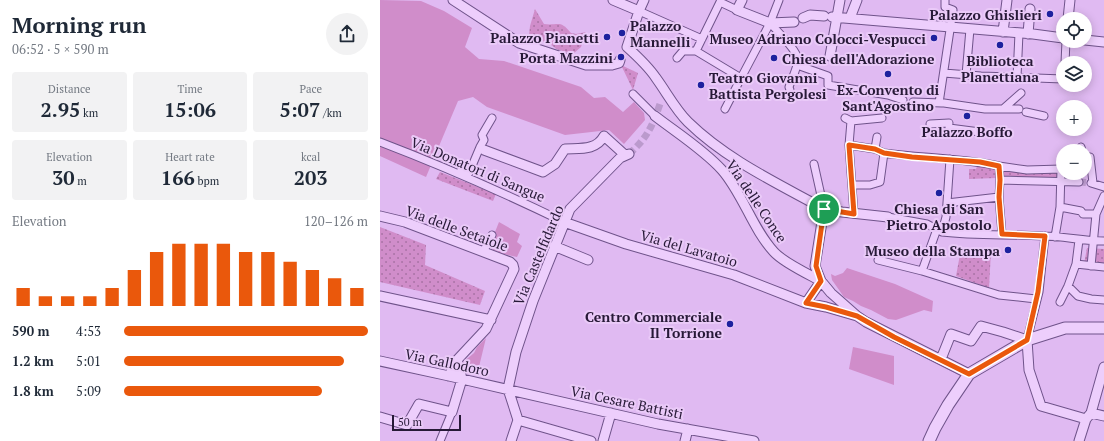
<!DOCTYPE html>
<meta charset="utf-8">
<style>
:root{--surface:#fff;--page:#f2f2f3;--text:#1f2937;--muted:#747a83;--accent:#ea580c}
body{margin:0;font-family:"PT Serif",serif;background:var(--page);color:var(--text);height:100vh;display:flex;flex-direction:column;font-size:15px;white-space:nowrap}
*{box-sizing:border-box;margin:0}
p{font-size:13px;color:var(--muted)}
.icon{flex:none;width:22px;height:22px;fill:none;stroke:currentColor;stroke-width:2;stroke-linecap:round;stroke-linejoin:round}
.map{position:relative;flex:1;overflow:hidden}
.panel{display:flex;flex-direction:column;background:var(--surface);width:380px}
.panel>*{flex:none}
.controls{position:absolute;left:676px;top:12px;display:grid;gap:8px}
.controls a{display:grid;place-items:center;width:36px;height:36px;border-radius:50%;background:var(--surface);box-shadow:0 2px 10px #0003;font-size:20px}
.scale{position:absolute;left:12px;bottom:10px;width:69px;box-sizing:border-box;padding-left:4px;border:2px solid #271937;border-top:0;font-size:11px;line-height:14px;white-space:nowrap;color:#271937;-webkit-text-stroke:3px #eacaf8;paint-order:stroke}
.pin{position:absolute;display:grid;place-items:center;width:34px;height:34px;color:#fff;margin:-17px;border:2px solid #fff;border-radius:50%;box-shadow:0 1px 4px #0007}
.round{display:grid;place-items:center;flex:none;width:42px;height:42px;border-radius:21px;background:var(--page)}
.headline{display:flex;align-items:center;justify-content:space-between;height:68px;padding:0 12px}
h1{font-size:22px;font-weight:700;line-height:30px}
.figures{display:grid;grid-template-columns:repeat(3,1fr);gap:6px;height:68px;padding:4px 12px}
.figures div{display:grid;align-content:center;border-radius:4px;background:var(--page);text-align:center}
.figures b{font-size:20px;font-weight:700}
.figures small{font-size:11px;font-weight:400}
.figures p{font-size:11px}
.chart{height:112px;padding:8px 12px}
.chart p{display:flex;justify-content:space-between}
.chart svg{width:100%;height:72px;margin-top:4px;stroke:var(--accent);stroke-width:6}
ul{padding:0 12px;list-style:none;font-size:13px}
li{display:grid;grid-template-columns:64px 48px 1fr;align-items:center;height:30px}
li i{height:10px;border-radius:5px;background:var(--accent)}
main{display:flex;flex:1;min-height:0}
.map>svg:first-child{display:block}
.grass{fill:url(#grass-dots)}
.park{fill:#d08dca}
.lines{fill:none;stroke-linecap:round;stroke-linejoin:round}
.pedestrian-tunnel{stroke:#bb9acd;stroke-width:7;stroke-dasharray:7 3.5;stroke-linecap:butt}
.pedestrian-casing{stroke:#6f538a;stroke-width:9}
.minor-casing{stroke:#6f538a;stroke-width:11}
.tertiary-casing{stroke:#6f538a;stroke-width:13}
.pedestrian{stroke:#edcefc;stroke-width:7}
.minor{stroke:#edcefc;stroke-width:9}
.tertiary{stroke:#edcefc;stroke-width:11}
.route-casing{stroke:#fff;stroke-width:8}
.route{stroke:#ea580c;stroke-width:5}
.poi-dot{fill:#1d219e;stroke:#eacaf8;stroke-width:1.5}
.labels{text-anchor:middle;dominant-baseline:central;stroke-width:4;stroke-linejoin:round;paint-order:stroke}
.poi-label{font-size:14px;font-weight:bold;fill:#271937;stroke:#eacaf8;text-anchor:end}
.street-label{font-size:14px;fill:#271937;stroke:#eacaf8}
</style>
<main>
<section class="panel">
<div class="headline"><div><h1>Morning run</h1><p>06:52 · 5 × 590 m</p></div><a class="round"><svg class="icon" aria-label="share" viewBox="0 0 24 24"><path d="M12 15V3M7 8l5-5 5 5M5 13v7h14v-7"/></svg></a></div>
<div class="figures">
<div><p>Distance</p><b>2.95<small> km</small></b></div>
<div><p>Time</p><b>15:06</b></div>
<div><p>Pace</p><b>5:07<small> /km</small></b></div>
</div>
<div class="figures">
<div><p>Elevation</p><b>30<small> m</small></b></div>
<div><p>Heart rate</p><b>166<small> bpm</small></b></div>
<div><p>kcal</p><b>203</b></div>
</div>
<div class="chart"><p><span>Elevation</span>120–126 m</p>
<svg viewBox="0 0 160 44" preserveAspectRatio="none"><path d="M5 44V33M15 44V38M25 44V38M35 44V38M45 44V33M55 44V22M65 44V11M75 44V6M85 44V6M95 44V6M105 44V11M115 44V11M125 44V17M135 44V22M145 44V27M155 44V33"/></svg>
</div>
<ul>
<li><b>590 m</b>4:53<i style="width:100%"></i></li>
<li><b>1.2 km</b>5:01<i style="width:90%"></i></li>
<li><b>1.8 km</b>5:09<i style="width:81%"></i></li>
</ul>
</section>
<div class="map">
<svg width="724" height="441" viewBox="0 0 724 441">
<defs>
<pattern id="grass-dots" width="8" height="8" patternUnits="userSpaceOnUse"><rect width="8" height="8" fill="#d08dca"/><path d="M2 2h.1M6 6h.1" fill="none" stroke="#a972a5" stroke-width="1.8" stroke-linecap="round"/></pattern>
</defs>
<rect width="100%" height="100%" fill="#e0baf2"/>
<path class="grass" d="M155 9 164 24C178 26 180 19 191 33L196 34 206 32 201 47 193 54 176 49C173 44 156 39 149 35L150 26Z
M241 65 258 73 253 90Z
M598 164 614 167 616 178 589 179V169H596Z
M621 168 677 171V180L622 178Z
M60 172 116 194 113 201 56 179Z
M0 227 46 245 45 265 105 291 100 305 0 282Z
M707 248 724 249V266L704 264Z
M581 249 611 251 609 288 576 276Z"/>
<path class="park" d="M0 0 41 1 64 11 92 28 85 47 99 59 124 61 201 87 214 98 225 97 243 112 254 102 264 113 265 120 244 144 229 130 185 135 107 107 93 97 78 101 46 177 0 156Z
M119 222 140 234 137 242 142 246 137 257C127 255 117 253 109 247Z
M467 268 515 284 553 301 552 312 544 310 516 320 508 319 491 310 481 306 473 301 464 297 452 280 451 274 455 276 463 273Z
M106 338 97 375 88 374 82 363 94 353 97 347Z
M473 347 514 356V385L469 369Z"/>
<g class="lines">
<path class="pedestrian-tunnel" d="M249 154C267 138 272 127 280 104
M699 182 711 183"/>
<g class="pedestrian-casing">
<path id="pedestrian" d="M357 10 340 2 316 51 361 78 390 23 399 0
M259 11 322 39
M390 23C396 30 418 51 418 60 417 69 412 78 409 87L410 90
M297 58 303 51H316
M685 63 686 41
M417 65 448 76V85L508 95 523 100
M564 73 601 76 683 79
M586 75 590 29
M637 77 639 33
M253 94 275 116
M533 102 562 103
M559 103 573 10 565 7V0
M564 103 605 109H639
M624 108 641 93
M345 109 361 78
M646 112 664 116
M465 118 471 121 469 145 474 214
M682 119H683
M471 121 502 118
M550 124 569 123
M569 128 600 132
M0 142C63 166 124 193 184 222
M469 145 495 149
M100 147 104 140 102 135 112 118
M701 147 702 151
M504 153C542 158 581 158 619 166
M705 158 710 157 713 183
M434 164 444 209
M81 170 89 173 100 147 104 150
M620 180 619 197 622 234
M711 183 724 187
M472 185H490L500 182 504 153 495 149 497 137
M567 203 619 197
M680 207 701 211 703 214H716
M508 217 547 224 562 232 566 217 570 159
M562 232C596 236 629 234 663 236 683 236 703 241 724 241
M675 237 680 207 681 169 647 170 619 166 620 180 699 182
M699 240 696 264 724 267
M103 252 112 235
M498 260 542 271 619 295 656 299
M711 266 716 214 724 196
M542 271 557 229
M688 286 698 296 711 299 724 300
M680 302 688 286 696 264
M647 340 659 292 665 236
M60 441 72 412"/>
</g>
<g class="minor-casing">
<path id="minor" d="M73 0 139 43 206 65H232L239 63 240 60
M233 0 259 11
M264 0 259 11 247 47C257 56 268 66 276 78 287 93 295 109 308 122 347 160 397 183 444 209L462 212 508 217
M362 0 357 10 390 23 414 22
M452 17 653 34 683 38
M423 18 430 15 444 16
M470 18 477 0
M688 19 690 0
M623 32 627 0
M648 34 650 9
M705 40 724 42
M450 56 460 0
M275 116C297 133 324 150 342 170 363 194 372 228 394 252 404 263 428 274 441 281L426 303
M104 150 163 172 175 164 185 149C199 148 216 151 224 136L245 155
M444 209 435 266 441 281 451 293 477 316 486 322 589 374
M0 216 25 222 130 262 133 265 134 269 106 329 77 360 69 376
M184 222 246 244 354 275 426 303 446 307 477 316
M174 246 208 260
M0 296 111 320
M561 359 571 334 591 341 601 326 623 332 647 340 649 370 661 406 706 419
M0 361 69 376 278 424 374 441
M128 389 136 352 153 301 190 209 240 158 249 154
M128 389 138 420 131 441
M711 413 724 416
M0 417 27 425 39 404 72 412 82 379 77 360
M138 420 211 441
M223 441 231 413
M305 441 308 429
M699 441 706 419 711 413 724 367"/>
</g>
<g class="tertiary-casing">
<path id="tertiary" d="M549 441 555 428 568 405 589 374 647 340 685 328H724"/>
</g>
<use href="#pedestrian" class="pedestrian"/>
<use href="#minor" class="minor"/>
<use href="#tertiary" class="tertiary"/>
</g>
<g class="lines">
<g class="route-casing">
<path id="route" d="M469 145 495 149 504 153 532 157 600 162 619 166 620 180 619 197 622 234 665 236 658 292 647 340 589 374 514 337 477 316 446 307 426 303 441 281 436 266 444 209 474 214Z"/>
</g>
<use href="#route" class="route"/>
</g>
<g class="poi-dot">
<circle cx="670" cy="14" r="4"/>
<circle cx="242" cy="33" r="4"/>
<circle cx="227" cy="37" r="4"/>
<circle cx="554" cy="38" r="4"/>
<circle cx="620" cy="45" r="4"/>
<circle cx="241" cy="57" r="4"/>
<circle cx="394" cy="58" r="4"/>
<circle cx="508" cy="74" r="4"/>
<circle cx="321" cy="85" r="4"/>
<circle cx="587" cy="116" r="4"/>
<circle cx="559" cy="193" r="4"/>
<circle cx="628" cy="250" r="4"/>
<circle cx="350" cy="324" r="4"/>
</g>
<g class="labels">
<g class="poi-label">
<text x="662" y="14">Palazzo Ghislieri</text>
<text x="250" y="25" text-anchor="start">Palazzo<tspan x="250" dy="16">Mannelli</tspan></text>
<text x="219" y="37">Palazzo Pianetti</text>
<text x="546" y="38">Museo Adriano Colocci-Vespucci</text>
<text x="233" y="57">Porta Mazzini</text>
<text x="402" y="58" text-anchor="start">Chiesa dell'Adorazione</text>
<text x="620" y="60" text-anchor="middle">Biblioteca<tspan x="620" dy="16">Planettiana</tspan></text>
<text x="329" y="77" text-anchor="start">Teatro Giovanni<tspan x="329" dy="16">Battista Pergolesi</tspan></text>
<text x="508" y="89" text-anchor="middle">Ex-Convento di<tspan x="508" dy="16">Sant'Agostino</tspan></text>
<text x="587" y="131" text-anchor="middle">Palazzo Boffo</text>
<text x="559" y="208" text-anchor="middle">Chiesa di San<tspan x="559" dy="16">Pietro Apostolo</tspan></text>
<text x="620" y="250">Museo della Stampa</text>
<text x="342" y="316">Centro Commerciale<tspan x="342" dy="16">Il Torrione</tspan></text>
</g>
<g class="street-label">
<text transform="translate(98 169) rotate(23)">Via Donatori di Sangue</text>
<text transform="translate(377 201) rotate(56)">Via delle Conce</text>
<text transform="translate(77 228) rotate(20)">Via delle Setaiole</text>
<text transform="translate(309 248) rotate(16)">Via del Lavatoio</text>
<text transform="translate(158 255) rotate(-67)">Via Castelfidardo</text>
<text transform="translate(67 362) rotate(12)">Via Gallodoro</text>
<text transform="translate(247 402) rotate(12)">Via Cesare Battisti</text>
</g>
</g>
</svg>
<div class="controls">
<a><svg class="icon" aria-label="locate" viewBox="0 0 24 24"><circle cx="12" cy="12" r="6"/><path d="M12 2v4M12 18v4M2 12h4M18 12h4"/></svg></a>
<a><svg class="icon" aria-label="layers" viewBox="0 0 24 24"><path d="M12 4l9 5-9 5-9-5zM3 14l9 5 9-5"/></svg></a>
<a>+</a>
<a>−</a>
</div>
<div class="scale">50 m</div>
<div class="pin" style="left:444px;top:209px;background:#1e9e55"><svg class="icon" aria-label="arrive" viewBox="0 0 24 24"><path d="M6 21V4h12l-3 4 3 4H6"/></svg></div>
</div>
</main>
